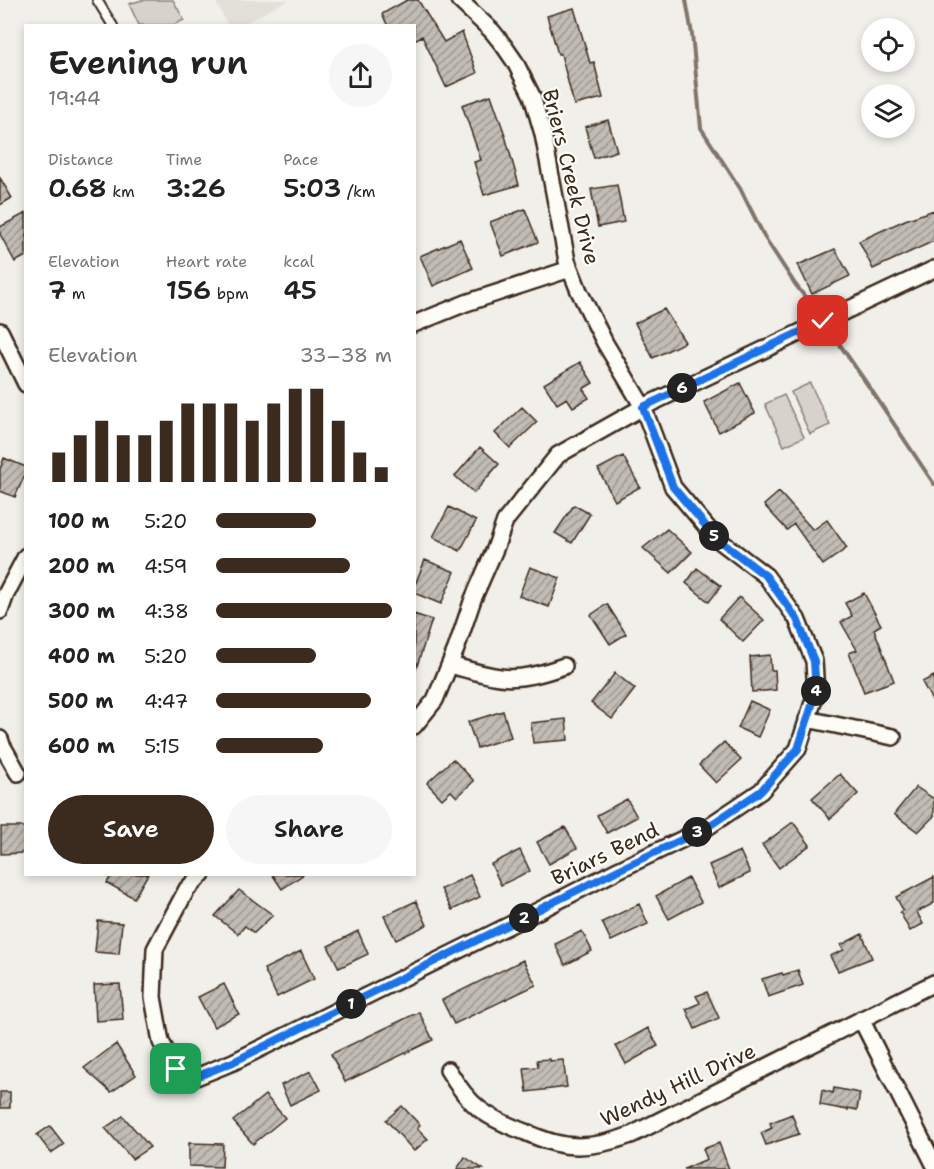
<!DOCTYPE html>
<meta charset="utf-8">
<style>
:root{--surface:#fff;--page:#f6f6f6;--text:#222;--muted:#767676;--accent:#3b2a1e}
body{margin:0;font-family:"Shantell Sans",sans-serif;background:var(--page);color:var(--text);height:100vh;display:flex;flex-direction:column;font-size:22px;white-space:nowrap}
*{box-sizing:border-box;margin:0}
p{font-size:20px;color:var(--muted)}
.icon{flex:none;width:33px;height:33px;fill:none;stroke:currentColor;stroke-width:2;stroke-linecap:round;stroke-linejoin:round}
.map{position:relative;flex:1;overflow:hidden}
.drawer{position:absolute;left:24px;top:24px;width:392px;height:852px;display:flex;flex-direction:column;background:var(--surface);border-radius:0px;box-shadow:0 3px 9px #0003}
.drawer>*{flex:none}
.fabs{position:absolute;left:861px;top:18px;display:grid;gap:12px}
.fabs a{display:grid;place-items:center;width:54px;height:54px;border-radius:50%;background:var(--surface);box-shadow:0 3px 9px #0003;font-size:30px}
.pin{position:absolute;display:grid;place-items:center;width:51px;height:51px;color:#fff;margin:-26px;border-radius:12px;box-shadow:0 3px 9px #0006}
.km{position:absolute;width:30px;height:30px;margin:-15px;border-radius:50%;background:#222;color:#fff;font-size:16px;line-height:30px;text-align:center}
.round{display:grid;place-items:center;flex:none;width:63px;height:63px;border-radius:32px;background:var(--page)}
.head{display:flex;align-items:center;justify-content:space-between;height:102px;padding:0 24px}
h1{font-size:33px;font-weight:600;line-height:45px}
.figures{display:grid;grid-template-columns:repeat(3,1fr);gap:9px;height:102px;padding:6px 24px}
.figures div{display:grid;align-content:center}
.figures b{font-size:26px;font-weight:600}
.figures small{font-size:16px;font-weight:400}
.figures p{font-size:16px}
.chart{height:168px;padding:12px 24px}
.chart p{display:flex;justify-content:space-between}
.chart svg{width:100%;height:108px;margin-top:6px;stroke:var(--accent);stroke-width:6}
.cta{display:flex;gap:12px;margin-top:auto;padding:12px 24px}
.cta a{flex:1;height:69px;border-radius:36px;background:var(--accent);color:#fff;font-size:24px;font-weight:600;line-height:69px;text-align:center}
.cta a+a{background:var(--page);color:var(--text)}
ul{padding:0 24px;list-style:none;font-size:20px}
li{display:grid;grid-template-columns:96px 72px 1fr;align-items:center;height:45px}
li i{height:15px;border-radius:8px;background:var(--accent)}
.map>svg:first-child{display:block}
.built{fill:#e3e0da}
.park{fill:#d7d2cc;stroke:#897e75;stroke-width:1.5}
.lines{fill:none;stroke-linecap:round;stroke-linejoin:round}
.stream{stroke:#80746b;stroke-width:4}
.building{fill:url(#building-hatch);stroke:#3b2a1e;stroke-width:1.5}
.service-casing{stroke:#3b2a1e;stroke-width:12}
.minor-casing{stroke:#3b2a1e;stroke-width:20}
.service{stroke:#fdfcf7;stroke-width:8}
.minor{stroke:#fdfcf7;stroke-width:15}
.route-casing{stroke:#fff;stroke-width:12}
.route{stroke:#1a73e8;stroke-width:8}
.labels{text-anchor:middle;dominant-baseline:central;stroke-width:4.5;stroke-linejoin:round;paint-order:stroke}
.street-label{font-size:21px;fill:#3b2a1e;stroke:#fdfcf7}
</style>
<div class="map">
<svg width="934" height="1169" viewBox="0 0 934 1169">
<defs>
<pattern id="building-hatch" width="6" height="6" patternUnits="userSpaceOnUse" patternTransform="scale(1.5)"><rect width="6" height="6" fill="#c1bcb4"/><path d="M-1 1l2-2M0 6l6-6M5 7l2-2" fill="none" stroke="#9e9992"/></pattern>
</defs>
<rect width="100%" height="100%" fill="#f1efea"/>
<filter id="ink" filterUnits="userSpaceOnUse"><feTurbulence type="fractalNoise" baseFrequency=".0167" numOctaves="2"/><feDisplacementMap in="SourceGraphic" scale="12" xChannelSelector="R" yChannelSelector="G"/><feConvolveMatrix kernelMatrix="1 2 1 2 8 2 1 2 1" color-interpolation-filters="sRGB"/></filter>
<g filter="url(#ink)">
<path class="built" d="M215 0H288L242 25 228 26Z"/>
<path class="park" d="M142 0H173L184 20 173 25H139L129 4Z
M810 383 830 425 810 434 791 392Z
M784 395 804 437 784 446 765 404Z"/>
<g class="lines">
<path class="stream" d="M686 0 692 34 701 128 741 190 765 238 795 284 822 319
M827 326 874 394 934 484"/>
</g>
<path class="building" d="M407 0H418L444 42 462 32 477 73 446 87 422 36 414 40V26H388L382 14Z
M574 8 590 63 594 62 603 98 574 105 561 54H558L547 16Z
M491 95 504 132 519 185 484 195 474 162 481 160 462 105Z
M608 120 617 151 594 158 585 127Z
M0 178 12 198 0 205Z
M617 185 624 222 598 227 591 189Z
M525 209 538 242 503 256 490 222Z
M934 210V241L873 269 859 241 905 220Z
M26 213V256L15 262 0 234V227Z
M460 239 473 268 433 286 420 256Z
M835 249 850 276 812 294 798 265Z
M664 309 685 342 653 358 635 323Z
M580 362 593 383 583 389 589 398 573 407 567 398 557 404 544 384Z
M740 383 755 413 719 432 704 402Z
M522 407 537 422 510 448 495 433Z
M480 447 499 464 474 493 455 476Z
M623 456 640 487 615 501 598 469Z
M4 458 26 467V472L15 497 0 491V469Z
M779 492 813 530 827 520 847 548 823 565 794 524 787 530 764 505Z
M574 505 590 514 572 543 555 533Z
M449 507 476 521 460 551 433 537Z
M667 529 692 552 671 573 643 548Z
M425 560 455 572 441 604 414 593V587Z
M530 567 560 578 549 607 519 596Z
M697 568 721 586 709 602 686 583Z
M864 593 881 625 874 629 894 681 864 692 849 653 857 650 841 622 852 616 845 603Z
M739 597 764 620 743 642 719 619Z
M607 604 626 634 610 644 591 615Z
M414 614 432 620 416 669H414Z
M770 655 771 670H775L776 690 752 692 750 657Z
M615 673 635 689 612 719 591 703Z
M934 676V704L922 682Z
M750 701 770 710 758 737 738 728Z
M503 711 511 737 477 748 468 722Z
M566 719 568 740 533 743 531 723Z
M724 742 741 760 716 783 699 765Z
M453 759 474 781 457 797 451 791 442 799 427 783Z
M840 774 858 794 830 819 812 798Z
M916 787 934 799V816L918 832 894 814Z
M627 799 637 817 607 833 597 815Z
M793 822 810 845 779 868 762 845Z
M1 827H26V853L1 854Z
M565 827 577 848 549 864 537 842Z
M520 850 530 871 501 885 491 864Z
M740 851 750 873 719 888 709 865Z
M112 874H148L134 898 107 883Z
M272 874H304L282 889Z
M470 875 480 897 452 910 441 889Z
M934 877V903L917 912 923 924 910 931 900 912 903 910 896 897Z
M688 878 701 902 669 919 656 896Z
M239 890 273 915 254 933 245 926 238 934 215 916Z
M416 901 427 925 396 940 384 916Z
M639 904 648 924 611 941 602 922Z
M98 921 122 923 119 954 95 952Z
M358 931 368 954 339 968 328 946Z
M582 931 592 951 565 965 555 944Z
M862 934 872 958 838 971 830 956 844 950 841 945Z
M301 951 314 979 277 997 264 969Z
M523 960 536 985 454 1024 442 1000Z
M798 970 803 985 768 997 762 979 782 973 783 975Z
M120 984 123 1019 96 1021 94 985Z
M224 984 239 1014 214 1027 198 997Z
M707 992 719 1018 695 1029 686 1009 700 1003 696 996Z
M419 1012 433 1040 345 1082 331 1054Z
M648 1028 658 1046 626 1064 616 1046Z
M116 1044 136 1075 111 1092 84 1068Z
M550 1059V1061L563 1060 567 1087 527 1092 524 1068 538 1067 537 1060Z
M311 1071 321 1090 290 1105 281 1085Z
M834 1088 860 1093 857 1110 848 1108V1110L820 1105 822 1090 833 1093Z
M0 1092H10V1108H0Z
M265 1095 285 1118 253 1144 233 1121Z
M402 1106 420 1125 417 1128 428 1139 414 1151 386 1120Z
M792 1114 799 1134 766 1145 761 1133 772 1128 770 1123Z
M123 1116 150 1147 132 1159 105 1128Z
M50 1126 64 1144 51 1153 37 1135Z
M189 1143 223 1144 222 1167 189 1166Z
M719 1143 729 1169H684L707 1159 703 1149Z
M465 1157 483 1169H457Z"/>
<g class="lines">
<g class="service-casing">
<path id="service" d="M97 0 113 26"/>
</g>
<g class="minor-casing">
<path id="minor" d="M414 324 466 303 570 269
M0 331 26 384
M0 611 6 594 26 556
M450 665C466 669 483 675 500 677 521 680 544 673 564 666
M807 719 893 737
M414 726 435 700 456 649 473 599 495 549 505 521 558 455 643 407 934 269
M0 739 2 745 18 773
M202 874 187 889 155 949 153 997 161 1042 176 1069 184 1074 196 1077 233 1062 542 909 618 870 706 828 761 791 798 749 816 693 814 661 797 619 766 576 716 538 673 487 643 407 605 343 579 291 567 261 543 134 532 96 515 62 504 46 492 31 459 0
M861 1019 934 1164
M448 1070C470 1107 485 1117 525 1132 534 1136 544 1140 555 1143 581 1150 607 1144 631 1135L934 983"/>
</g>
<use href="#service" class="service"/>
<use href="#minor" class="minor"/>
</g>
</g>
<g class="lines" filter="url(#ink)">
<g class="route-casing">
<path id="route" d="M176 1069 183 1074 196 1077 233 1062 618 870 706 828 761 791 798 749 816 693 814 661 797 619 766 576 716 538 673 487 643 407 823 321"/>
</g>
<use href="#route" class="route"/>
</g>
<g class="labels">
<g class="street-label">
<text transform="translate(571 177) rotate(76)">Briers Creek Drive</text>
<text transform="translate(605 854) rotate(-26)">Briars Bend</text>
<text transform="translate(678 1085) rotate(-25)">Wendy Hill Drive</text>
</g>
</g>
</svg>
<div class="fabs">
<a><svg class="icon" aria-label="locate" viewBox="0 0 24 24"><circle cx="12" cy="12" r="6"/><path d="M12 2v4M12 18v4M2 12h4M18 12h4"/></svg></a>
<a><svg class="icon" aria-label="layers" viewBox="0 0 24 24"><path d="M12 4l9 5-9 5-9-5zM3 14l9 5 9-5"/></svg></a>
</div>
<div class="pin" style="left:176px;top:1069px;background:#1e9e55"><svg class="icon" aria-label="arrive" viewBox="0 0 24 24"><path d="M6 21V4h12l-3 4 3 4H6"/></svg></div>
<div class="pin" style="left:823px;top:321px;background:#d93025"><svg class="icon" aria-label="check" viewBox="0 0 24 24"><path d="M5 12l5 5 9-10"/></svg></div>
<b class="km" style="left:351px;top:1004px">1</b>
<b class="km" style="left:524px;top:918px">2</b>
<b class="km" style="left:697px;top:832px">3</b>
<b class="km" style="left:816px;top:691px">4</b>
<b class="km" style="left:714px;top:536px">5</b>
<b class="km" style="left:682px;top:388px">6</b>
<section class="drawer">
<div class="head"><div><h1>Evening run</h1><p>19:44</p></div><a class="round"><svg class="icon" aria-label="share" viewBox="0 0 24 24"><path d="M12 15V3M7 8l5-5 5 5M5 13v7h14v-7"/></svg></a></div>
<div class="figures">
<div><p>Distance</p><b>0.68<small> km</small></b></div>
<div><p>Time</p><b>3:26</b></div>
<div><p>Pace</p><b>5:03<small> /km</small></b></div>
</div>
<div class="figures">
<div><p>Elevation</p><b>7<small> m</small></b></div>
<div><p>Heart rate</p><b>156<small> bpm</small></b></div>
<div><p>kcal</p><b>45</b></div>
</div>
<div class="chart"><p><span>Elevation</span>33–38 m</p>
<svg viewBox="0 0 160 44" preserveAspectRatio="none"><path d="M5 44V32M15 44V25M25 44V19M35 44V25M45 44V25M55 44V19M65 44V12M75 44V12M85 44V12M95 44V19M105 44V12M115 44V6M125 44V6M135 44V19M145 44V32M155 44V38"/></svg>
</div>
<ul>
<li><b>100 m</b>5:20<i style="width:57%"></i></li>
<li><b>200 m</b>4:59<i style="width:76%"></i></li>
<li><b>300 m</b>4:38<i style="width:100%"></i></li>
<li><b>400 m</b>5:20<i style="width:57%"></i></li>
<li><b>500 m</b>4:47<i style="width:88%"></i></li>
<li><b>600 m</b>5:15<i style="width:61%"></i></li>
</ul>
<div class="cta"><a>Save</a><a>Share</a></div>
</section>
</div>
